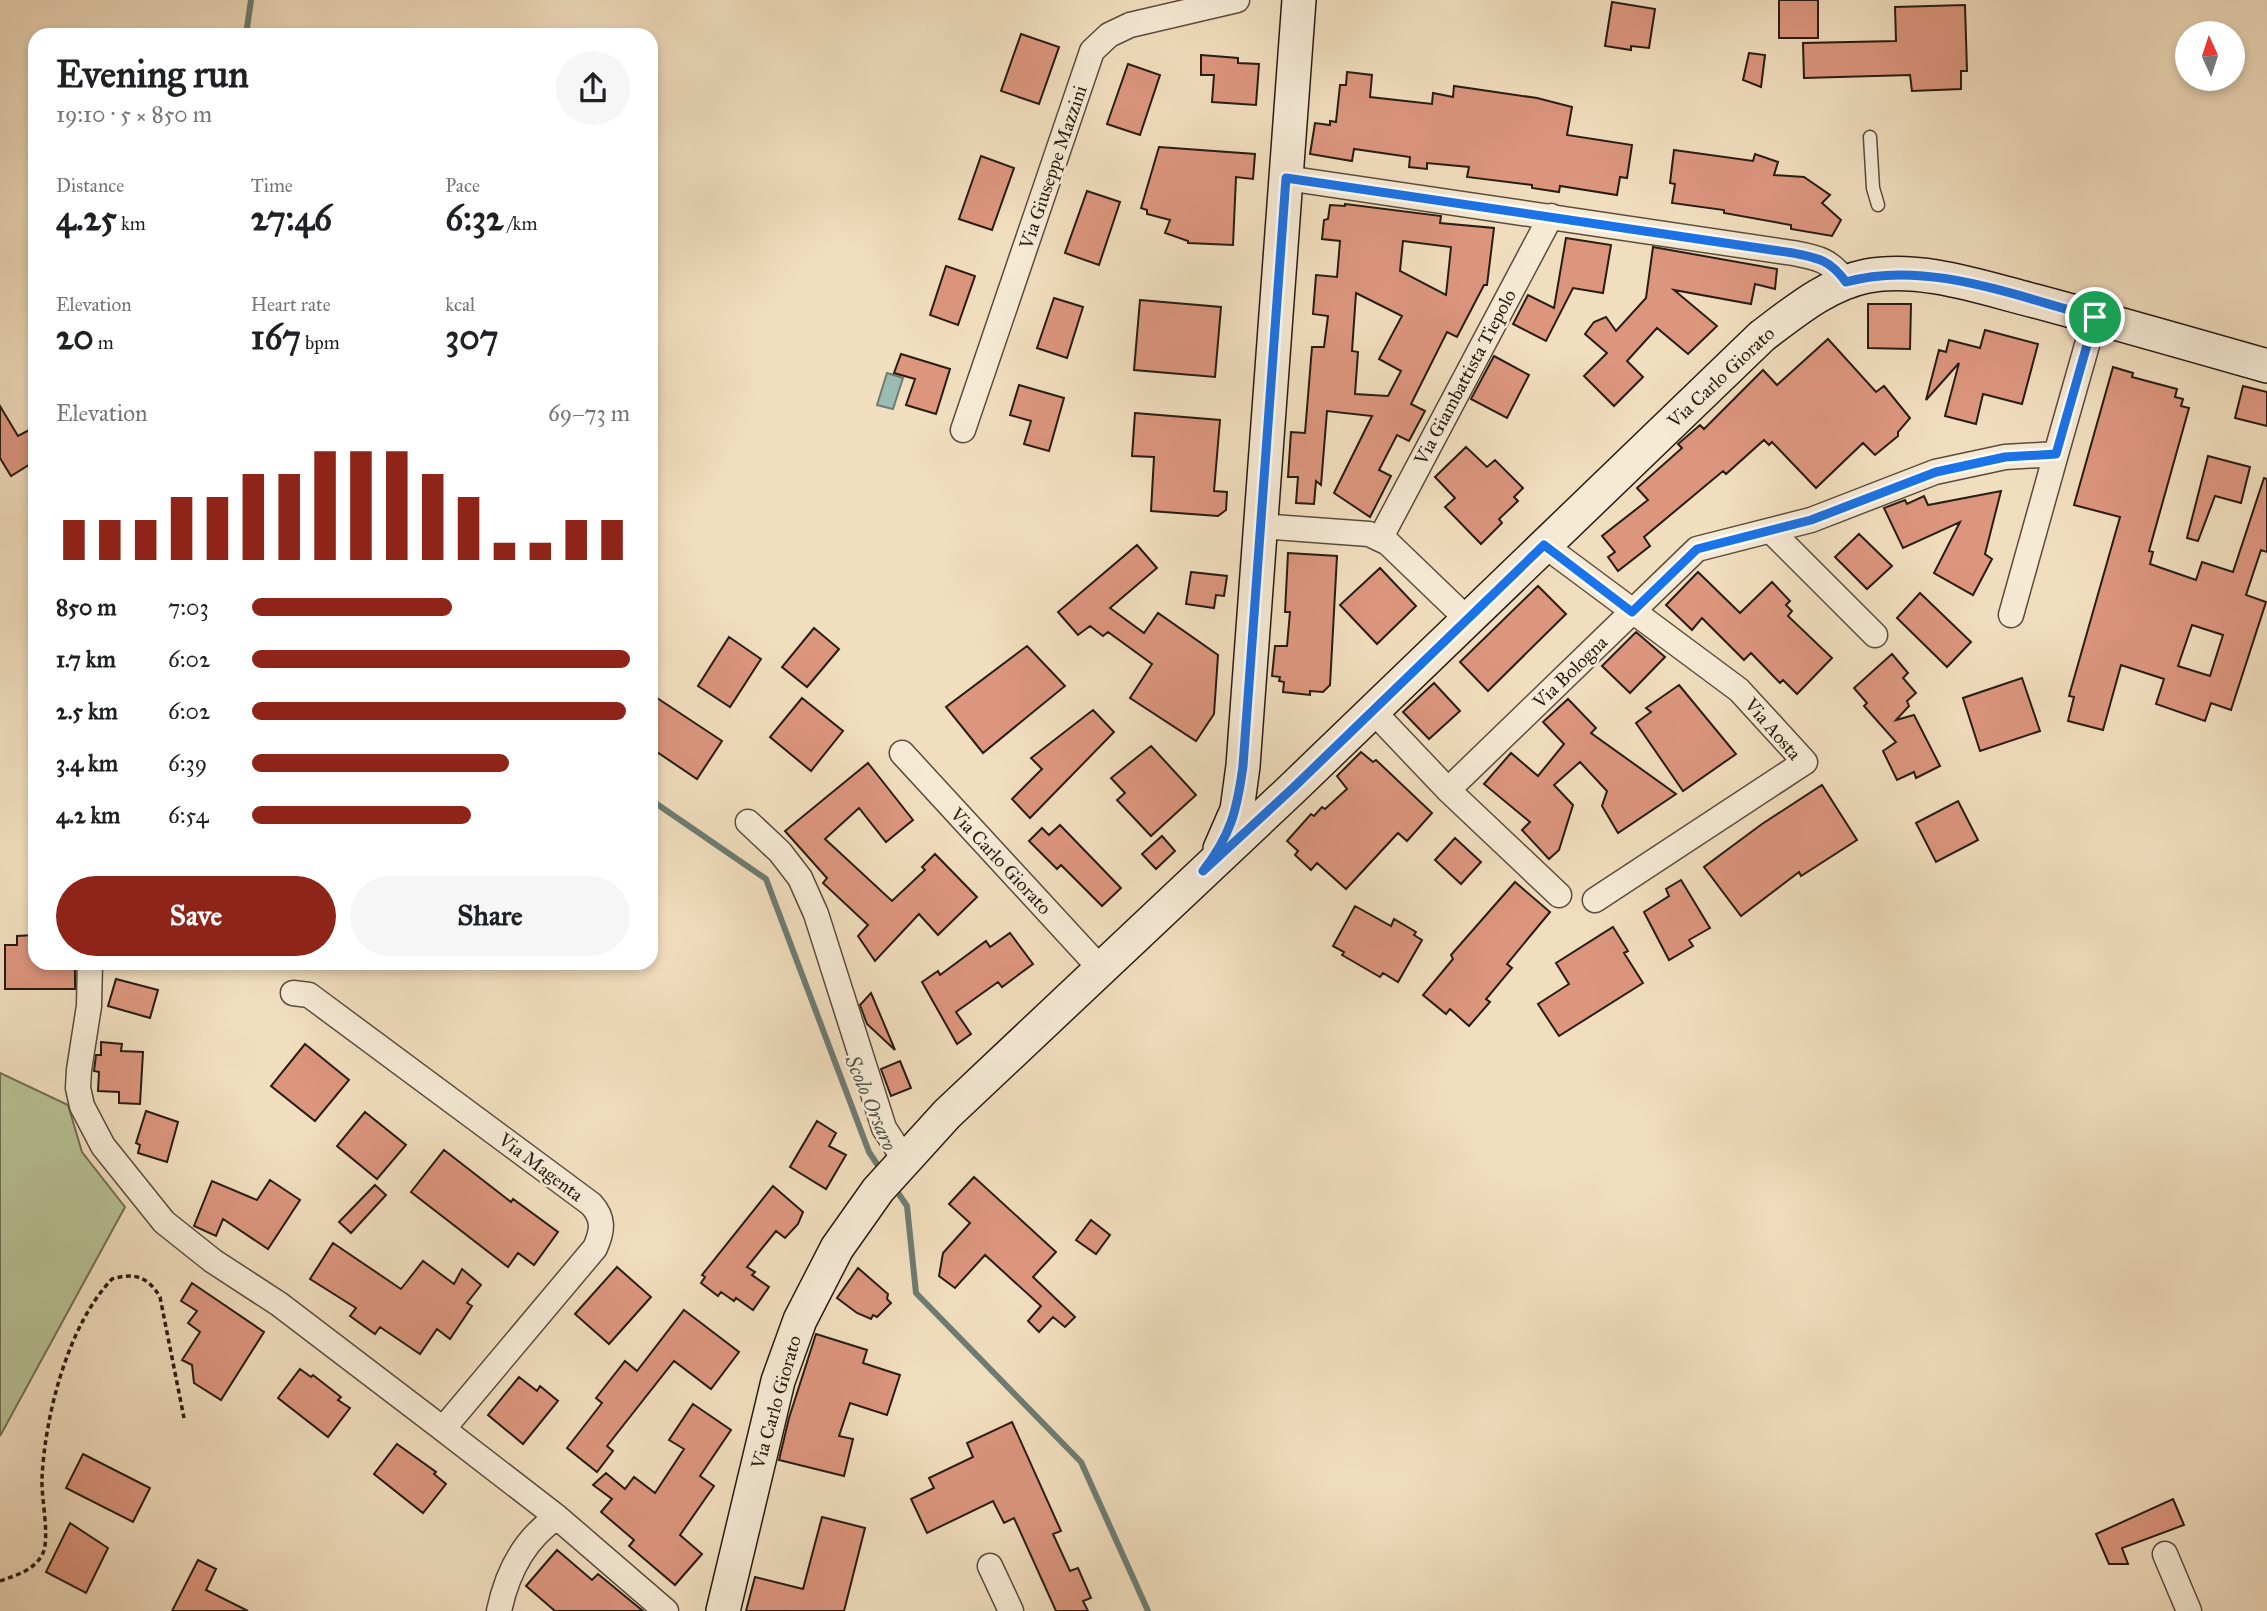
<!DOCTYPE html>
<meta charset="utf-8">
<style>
:root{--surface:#fff;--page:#f6f6f6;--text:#202124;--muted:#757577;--accent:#8f2418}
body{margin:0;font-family:"IM FELL Great Primer",serif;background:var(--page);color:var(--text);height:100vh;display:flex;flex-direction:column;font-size:26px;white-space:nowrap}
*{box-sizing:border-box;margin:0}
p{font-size:23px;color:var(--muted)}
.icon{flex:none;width:38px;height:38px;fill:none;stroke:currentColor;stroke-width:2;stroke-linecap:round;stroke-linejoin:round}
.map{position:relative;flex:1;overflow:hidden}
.sheet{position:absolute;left:28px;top:28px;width:630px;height:942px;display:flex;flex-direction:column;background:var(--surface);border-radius:21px;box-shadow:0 4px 10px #0003}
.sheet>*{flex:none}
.needle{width:46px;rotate:357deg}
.tools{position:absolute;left:2175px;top:21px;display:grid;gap:14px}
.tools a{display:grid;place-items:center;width:70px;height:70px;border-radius:50%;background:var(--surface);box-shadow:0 4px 10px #0003;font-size:35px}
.pin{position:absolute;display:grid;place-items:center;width:60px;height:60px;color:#fff;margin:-30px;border:4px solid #fff;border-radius:50%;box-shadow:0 2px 7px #0007}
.round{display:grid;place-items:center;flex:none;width:74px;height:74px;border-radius:37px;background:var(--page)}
.summary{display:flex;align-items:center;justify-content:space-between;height:119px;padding:0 28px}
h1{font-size:38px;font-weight:700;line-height:52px}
.figures{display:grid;grid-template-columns:repeat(3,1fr);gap:10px;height:119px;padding:7px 28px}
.figures div{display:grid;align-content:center}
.figures b{font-size:35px;font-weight:700}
.figures small{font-size:19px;font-weight:400}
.figures p{font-size:19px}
.chart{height:196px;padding:14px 28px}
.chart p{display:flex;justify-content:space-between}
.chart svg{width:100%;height:126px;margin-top:7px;stroke:var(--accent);stroke-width:6}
.button{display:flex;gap:14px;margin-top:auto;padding:14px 28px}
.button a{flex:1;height:80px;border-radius:42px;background:var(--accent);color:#fff;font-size:28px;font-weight:700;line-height:80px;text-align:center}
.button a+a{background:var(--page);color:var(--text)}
ul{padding:0 28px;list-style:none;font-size:23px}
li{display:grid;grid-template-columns:112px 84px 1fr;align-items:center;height:52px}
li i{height:18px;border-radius:9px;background:var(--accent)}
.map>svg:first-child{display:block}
.green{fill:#b7c294;stroke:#706f54;stroke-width:2}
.water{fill:#9bbcb3;stroke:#6d7c73;stroke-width:2}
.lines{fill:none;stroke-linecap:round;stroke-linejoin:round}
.stream{stroke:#6d7c73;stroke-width:6}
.building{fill:#dc967e;stroke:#281c13;stroke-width:2;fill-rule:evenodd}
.lane-casing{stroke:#5a4c3e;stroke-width:15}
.street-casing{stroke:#5a4c3e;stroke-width:27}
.secondary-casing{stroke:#281c13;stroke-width:36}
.path{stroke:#281c13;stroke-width:3.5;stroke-dasharray:5 3.5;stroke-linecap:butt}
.lane{stroke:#f6ead5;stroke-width:12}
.street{stroke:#f6ead5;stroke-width:24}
.secondary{stroke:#f6ead5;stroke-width:33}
.route-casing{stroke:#fff;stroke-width:14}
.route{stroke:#1a73e8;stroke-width:9}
.labels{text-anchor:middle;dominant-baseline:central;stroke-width:5;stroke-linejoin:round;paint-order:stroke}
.street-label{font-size:19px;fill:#281c13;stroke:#f6ead5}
.water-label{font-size:21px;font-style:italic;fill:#50544b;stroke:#f6ead5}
</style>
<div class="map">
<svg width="2267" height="1611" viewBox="0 0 2267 1611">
<rect width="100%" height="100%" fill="#f1debe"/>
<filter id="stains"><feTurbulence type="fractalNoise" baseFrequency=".00286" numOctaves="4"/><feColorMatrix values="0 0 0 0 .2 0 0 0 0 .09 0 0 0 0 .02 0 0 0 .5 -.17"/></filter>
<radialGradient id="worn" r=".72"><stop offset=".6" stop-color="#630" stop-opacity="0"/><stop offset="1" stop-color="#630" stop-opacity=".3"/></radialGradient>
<path class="green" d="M0 1073 68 1105 82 1152 125 1207 0 1436Z"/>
<path class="water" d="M887 373 903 378 893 409 877 405Z"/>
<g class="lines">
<path class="stream" d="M246 35 251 0
M651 800 766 879 869 1152 881 1170
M894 1187 907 1206 916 1293 1081 1462 1148 1611"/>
</g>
<path class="building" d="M1779 0H1818V38H1779Z
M1612 2 1655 9 1649 48 1631 46V50L1605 46Z
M1965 5 1967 71H1961V89L1912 91 1910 75 1804 78 1803 43 1896 41 1895 7Z
M1021 34 1059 47 1039 104 1001 91Z
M1749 53 1765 55 1761 87 1743 80Z
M1201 55 1238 58V63L1259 64 1256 105 1212 102 1214 75H1201Z
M1128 64 1160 75 1140 135 1107 124Z
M1347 72 1372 75 1370 97 1432 104 1433 93 1453 97 1454 86 1537 98 1572 107 1567 135 1632 145 1627 178 1620 177 1617 195 1560 186 1559 192 1532 188V185L1467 177 1469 167 1427 163V169L1409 167 1410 157 1354 149 1352 161 1310 154 1315 123 1330 125V121L1336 122 1340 85H1346Z
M1159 147 1255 154 1253 179 1236 177 1233 245 1188 243V241L1165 233 1170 220 1147 214V210L1141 208Z
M1674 150 1753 161 1755 154 1778 162 1774 175 1804 177 1830 195 1822 203 1841 220 1832 236 1791 229V225L1724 213V210L1672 203 1675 184 1670 183Z
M981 156 1014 168 992 230 959 219Z
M1087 191 1120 202 1099 265 1065 253Z
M1345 204 1441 216 1440 223 1494 228 1487 285H1484L1457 337 1447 332 1411 404 1425 411 1409 441 1397 435 1379 470 1391 476 1370 517 1334 493 1372 416 1327 411 1321 485 1316 481 1314 504 1296 503 1298 477H1288L1291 432 1305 433 1312 347H1324L1328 316 1313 314 1316 275 1337 277 1340 241 1322 239 1324 220 1328 219 1330 205 1345 206ZM1403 241 1451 247 1446 295 1400 271ZM1356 293 1402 316 1379 359 1401 371 1388 396 1355 394 1358 352 1352 351Z
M1566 238 1611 245 1603 293 1573 288 1546 341 1513 324 1528 295 1554 308Z
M1653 247 1777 269 1775 289 1755 284 1751 304 1674 290 1717 326 1688 354 1657 328 1627 361 1643 377 1614 406 1584 376 1607 353 1585 334 1594 322 1606 317 1616 331 1646 298Z
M946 266 975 276 958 325 930 315Z
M1054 298 1083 307 1067 358 1037 348Z
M1140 300 1221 307 1215 377 1134 370Z
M1868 304H1911L1910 349 1868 348Z
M1985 330 2038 344 2022 404 1983 394 1976 424 1945 416 1959 363 1926 400 1939 350 1946 352 1949 340 1980 348Z
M1828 339 1876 392 1884 386 1910 418 1898 432V436L1875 455 1863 443 1816 488 1772 442 1769 445 1764 440 1726 474 1723 471 1644 537 1650 546 1618 571 1608 557 1615 552 1602 536 1648 500 1637 488 1682 448 1678 444 1700 425 1704 429 1763 370 1777 385Z
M901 354 950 369 936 414 906 405 915 379 894 373Z
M1494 356 1529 375 1507 418 1471 399Z
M2113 367 2133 373 2132 377 2177 389 2175 397 2183 399 2181 406 2189 408 2149 551 2153 552 2150 564 2196 580 2202 562 2233 572 2264 478 2267 479V552L2261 550 2246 595 2266 602 2231 710 2211 703 2205 721 2156 704 2164 679 2121 665 2103 730 2068 721 2074 697 2069 696 2120 517 2074 505ZM2192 625 2223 635 2210 676 2178 666Z
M1019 385 1064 398 1049 451 1024 444 1031 421 1010 415Z
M2243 386 2267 392V426L2235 418Z
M0 406 18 436 35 427V461L11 476 0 458Z
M1135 413 1220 420 1214 491 1227 492 1226 510 1218 516 1151 511 1154 457 1132 456Z
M1466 447 1487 467 1495 460 1523 488 1514 497 1518 501 1499 519 1502 523 1481 544 1445 507 1455 498 1435 477Z
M2208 456 2250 467 2241 503 2215 496 2198 541 2187 538Z
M2001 491 1985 554 1992 559 1973 595 1934 573 1960 522 1903 548 1884 508 1905 500 1907 504 1924 496 1928 505Z
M1859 534 1892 566 1867 589 1835 557Z
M1137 545 1157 568 1110 608 1144 633 1158 613 1218 655 1214 714 1196 741 1130 698 1152 664 1108 632 1103 636 1090 626 1078 635 1058 612Z
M1288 553 1337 556 1330 685 1323 692 1310 691V695L1283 692 1284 682 1279 681 1280 677 1272 676 1275 646H1287L1290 612H1285Z
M1380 568 1416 606 1377 644 1340 605Z
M1191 572 1227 576 1224 596 1216 595 1214 608 1186 604Z
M1698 572 1740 613 1772 582 1790 601 1786 605 1792 611 1788 616 1832 658 1797 694 1783 680 1780 683 1751 653 1744 660 1702 618 1692 630 1666 605Z
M1538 586 1566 614 1488 691 1460 662Z
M1920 593 1971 642 1947 667 1897 618Z
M814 628 839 649 807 687 782 667Z
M1636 632 1665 657 1630 693 1602 666Z
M729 637 761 659 730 707 698 686Z
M1027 646 1065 686 983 753 946 707Z
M1892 654 1908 673 1903 678 1916 693 1907 701 1909 706 1896 720 1914 715 1940 766 1916 778 1914 772 1897 780 1883 751 1896 742 1864 706 1867 703 1854 688Z
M2022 678 2040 731 1980 751 1963 698Z
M1434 683 1460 711 1429 739 1403 712Z
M1679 685 1736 754 1683 791 1636 723 1651 712 1646 708Z
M651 694 722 741 697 779 651 748Z
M802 698 843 731 811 771 770 737Z
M1568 699 1596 728 1591 733 1676 794 1618 833 1602 806 1607 791 1580 762 1554 785 1573 805 1559 850 1549 859 1522 830 1530 822 1484 784 1511 753 1538 776 1564 744 1543 722Z
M1093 710 1114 732 1030 818 1012 799 1042 769 1031 758Z
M1151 746 1196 795 1151 836 1117 800 1125 793 1111 778Z
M1361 752 1373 762 1376 760 1432 813 1407 841 1398 833 1346 889 1317 863 1311 870 1295 855 1298 851 1287 841 1311 814 1314 816 1322 807 1325 809 1347 789 1337 776Z
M868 763 913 820 886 842 859 808 825 839 892 901 925 870 922 867 935 854 977 897 938 935 919 914 875 961 858 936 868 925 823 883 827 878 785 831Z
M1822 785 1857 840 1801 876 1799 872 1741 916 1704 867 1762 824Z
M1958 801 1978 840 1936 862 1916 823Z
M1060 825 1121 888 1102 906 1061 865 1057 869 1029 841 1042 828 1049 835Z
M1162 836 1175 851 1156 869 1142 854Z
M1455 838 1481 862 1461 884 1435 860Z
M1681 880 1710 928 1689 940 1693 946 1669 960 1644 912 1669 896 1666 889Z
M1515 882 1550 912 1507 964 1512 968 1486 999 1490 1002 1469 1026 1450 1009 1446 1014 1423 995 1453 959 1451 955Z
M1355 906 1391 926 1394 919 1416 932 1414 935 1422 940 1398 982 1383 973 1380 977 1342 955 1344 952 1333 946Z
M1613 927 1628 951 1624 953 1643 983 1559 1036 1538 1004 1569 984 1556 963Z
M1010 933 1033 964 1002 987 998 982 956 1012 971 1034 957 1044 922 982 938 971 940 975 986 941 990 947Z
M35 935V962H75V989H5V945H17V936Z
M116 979 158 990 150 1018 108 1006Z
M871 993 895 1050 867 1024 860 1005Z
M101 1042 122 1044 121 1051 143 1052 140 1104 119 1103V1092L98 1091 99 1072 94 1071 96 1055H101Z
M305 1044 349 1080 315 1121 271 1086Z
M900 1061 911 1088 891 1096 881 1069Z
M146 1111 178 1122 167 1162 138 1153 140 1145 136 1143Z
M365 1112 406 1145 377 1179 337 1146Z
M817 1121 836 1133 829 1146 846 1155 826 1189 790 1167Z
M444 1150 511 1202 513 1199 558 1232 534 1265 518 1253 508 1267 411 1192Z
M974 1177 1056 1252 1033 1277 1075 1317 1065 1327 1053 1317 1039 1332 1028 1321 1041 1306 985 1255 955 1288 939 1276 943 1253 970 1223 949 1204Z
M270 1180 300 1200 268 1249 223 1219 216 1236 194 1226 212 1181 257 1200Z
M375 1185 386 1195 351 1233 339 1222Z
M773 1186 803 1212 798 1224 785 1238 776 1231 747 1267 755 1272 752 1275 769 1287 753 1310 736 1298 734 1301 721 1292 718 1296 701 1283 705 1277 702 1275Z
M1091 1220 1110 1235 1096 1254 1076 1240Z
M333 1243 401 1289 423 1261 454 1284 462 1269 481 1285 467 1303 472 1306 450 1339 437 1329 420 1354 380 1327 375 1334 350 1316 356 1308 310 1279Z
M617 1267 651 1297 609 1344 575 1314Z
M858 1268 888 1294 887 1299 891 1303 877 1317 873 1315 871 1319 857 1313 837 1298Z
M192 1283 264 1332 221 1400 194 1383 192 1365 182 1360 200 1332 188 1323 197 1311 181 1301Z
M684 1310 739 1352 711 1389 674 1361 607 1446 613 1451 597 1472 567 1448 602 1403 596 1398 625 1361 637 1371Z
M816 1334 867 1350 863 1363 900 1375 887 1415 850 1403 839 1436 853 1439 844 1476 779 1460 789 1418Z
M300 1369 311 1377 313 1375 341 1397 338 1400 350 1408 328 1437 278 1398Z
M519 1377 537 1391 540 1386 558 1401 523 1444 488 1415Z
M693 1404 731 1430 700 1476 714 1486 680 1535 702 1554 675 1585 629 1546 634 1540 601 1512 612 1499 593 1485 606 1473 625 1489 634 1477 655 1493 684 1449 669 1440Z
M1012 1422 1061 1531 1053 1534 1070 1571 1078 1568 1091 1598 1083 1601 1088 1611H1056L1014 1518 1004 1523 993 1501 927 1533 911 1499 934 1488 929 1478 973 1457 967 1443Z
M397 1444 436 1472 434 1474 446 1484 423 1513 374 1474Z
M83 1454 150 1488 133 1522 66 1488Z
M2173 1499 2184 1525 2122 1548 2128 1564H2109L2096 1534Z
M822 1517 865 1528 844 1611H746L755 1577 803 1589Z
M70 1523 108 1548 86 1593 46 1572Z
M557 1550 592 1580 598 1574 643 1611H555L526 1586Z
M198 1560 216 1569 206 1590 248 1611H172Z"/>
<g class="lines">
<g class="lane-casing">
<path id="lane" d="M1870 137 1873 188 1878 205"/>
</g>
<g class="street-casing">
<path id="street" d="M1286 178 1793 253C1819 258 1830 260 1846 282
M963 430 1092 51 1109 35 1130 25 1237 0
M1261 526 1369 534 1388 543 1467 619
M1771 531 1875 635
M1380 539 1551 216
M1544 545 1739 690 1805 762 1595 900
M2011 615 2056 454
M1373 711 1448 790 1697 549 1811 520 1935 472 2005 457 2056 454 2095 317
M902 753 1100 968
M1448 790 1559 895
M748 822 780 852 800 878 816 914 884 1128 904 1159
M90 962 89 1006 79 1070 78 1088 82 1106 103 1146 164 1222 213 1261 279 1304 443 1429 557 1517 666 1611
M293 993 309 995 591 1204C604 1218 603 1230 595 1248L443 1429
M2165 1554 2189 1611
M990 1566 1011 1611
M499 1611C507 1573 524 1539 557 1517"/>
</g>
<g class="secondary-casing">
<path id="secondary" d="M1220 849 1237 810 1243 766 1299 0
M723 1611 778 1381 800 1320 837 1248 878 1190 947 1114 1294 787 1762 336C1794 312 1827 284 1867 276 1922 266 1983 288 2035 301 2113 322 2190 344 2267 366"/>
</g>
<path class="path" d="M0 1581C17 1575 35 1570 43 1553 50 1536 41 1498 42 1478 45 1415 68 1325 112 1279 135 1272 148 1277 160 1297L184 1418"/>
<use href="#lane" class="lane"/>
<use href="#street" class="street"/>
<use href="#secondary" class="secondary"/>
</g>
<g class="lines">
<g class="route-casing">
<path id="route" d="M1286 178 1793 253C1819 258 1830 260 1846 282 1927 259 2017 297 2095 317L2056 454 2005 457 1936 472 1811 520 1697 549 1632 612 1544 545 1294 787 1203 871C1231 835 1237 810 1243 766Z"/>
</g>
<use href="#route" class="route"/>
</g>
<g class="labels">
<g class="street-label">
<text transform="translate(1053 167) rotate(-71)">Via Giuseppe Mazzini</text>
<text transform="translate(1465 377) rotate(-62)">Via Giambattista Tiepolo</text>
<text transform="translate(1721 377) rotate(-43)">Via Carlo Giorato</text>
<text transform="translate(1570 672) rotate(-44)">Via Bologna</text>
<text transform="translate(1773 729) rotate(49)">Via Aosta</text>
<text transform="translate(1001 861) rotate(47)">Via Carlo Giorato</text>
<text transform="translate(541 1167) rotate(37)">Via Magenta</text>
<text transform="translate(776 1402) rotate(-74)">Via Carlo Giorato</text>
</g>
<g class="water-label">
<text transform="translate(871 1103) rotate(67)">Scolo Orsaro</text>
</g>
</g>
<rect width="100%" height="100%" filter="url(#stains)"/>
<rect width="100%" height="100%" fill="url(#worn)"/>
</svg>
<div class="tools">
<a><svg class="needle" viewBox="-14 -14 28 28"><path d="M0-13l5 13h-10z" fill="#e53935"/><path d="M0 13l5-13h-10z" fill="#757577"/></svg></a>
</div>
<div class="pin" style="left:2095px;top:317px;background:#1e9e55"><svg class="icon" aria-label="arrive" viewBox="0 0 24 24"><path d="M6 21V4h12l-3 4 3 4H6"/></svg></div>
<section class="sheet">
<div class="summary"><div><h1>Evening run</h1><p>19:10 · 5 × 850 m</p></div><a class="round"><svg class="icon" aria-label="share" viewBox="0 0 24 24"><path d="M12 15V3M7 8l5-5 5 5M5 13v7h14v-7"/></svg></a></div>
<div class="figures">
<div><p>Distance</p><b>4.25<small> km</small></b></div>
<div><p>Time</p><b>27:46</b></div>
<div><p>Pace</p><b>6:32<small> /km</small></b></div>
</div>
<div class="figures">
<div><p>Elevation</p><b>20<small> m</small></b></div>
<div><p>Heart rate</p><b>167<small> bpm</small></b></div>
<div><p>kcal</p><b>307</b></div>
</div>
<div class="chart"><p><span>Elevation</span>69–73 m</p>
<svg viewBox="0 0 160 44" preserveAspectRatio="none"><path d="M5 44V30M15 44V30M25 44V30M35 44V22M45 44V22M55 44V14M65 44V14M75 44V6M85 44V6M95 44V6M105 44V14M115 44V22M125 44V38M135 44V38M145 44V30M155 44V30"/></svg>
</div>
<ul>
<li><b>850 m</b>7:03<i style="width:53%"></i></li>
<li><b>1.7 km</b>6:02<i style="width:100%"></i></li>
<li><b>2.5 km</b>6:02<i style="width:99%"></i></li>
<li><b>3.4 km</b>6:39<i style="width:68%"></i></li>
<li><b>4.2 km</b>6:54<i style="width:58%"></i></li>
</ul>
<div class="button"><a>Save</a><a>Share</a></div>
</section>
</div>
